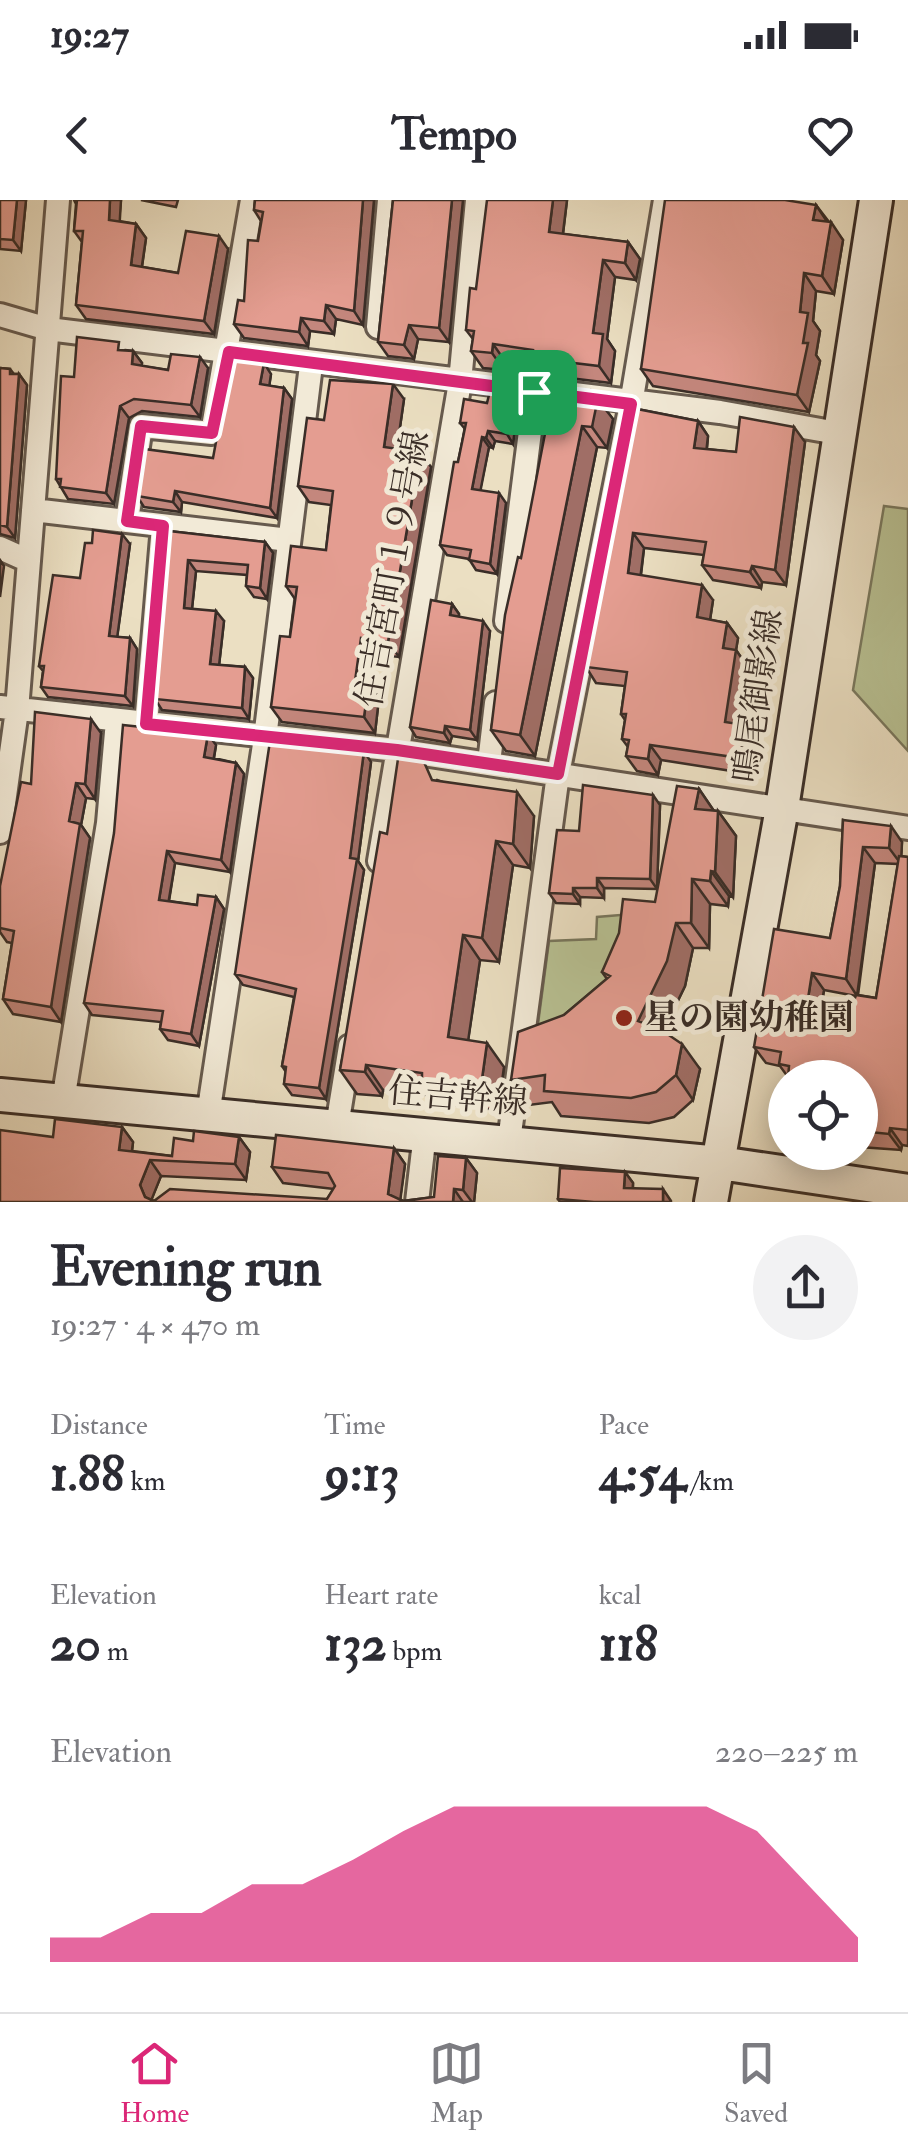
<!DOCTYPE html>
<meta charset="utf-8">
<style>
:root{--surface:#fff;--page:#f2f2f3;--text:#2b2b33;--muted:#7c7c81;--line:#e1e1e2;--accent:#db2777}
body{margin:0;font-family:"IM FELL Double Pica","Noto Serif JP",serif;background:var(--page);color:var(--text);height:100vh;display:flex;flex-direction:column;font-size:38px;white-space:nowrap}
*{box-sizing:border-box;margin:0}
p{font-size:32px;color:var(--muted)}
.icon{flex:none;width:55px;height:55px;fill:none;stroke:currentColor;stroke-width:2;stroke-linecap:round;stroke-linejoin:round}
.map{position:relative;height:1002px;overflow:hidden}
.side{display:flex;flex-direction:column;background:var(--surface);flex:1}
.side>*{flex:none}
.buttons{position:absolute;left:768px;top:860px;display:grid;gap:20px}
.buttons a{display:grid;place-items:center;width:110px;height:110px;border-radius:50%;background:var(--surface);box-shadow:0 5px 25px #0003;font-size:50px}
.pin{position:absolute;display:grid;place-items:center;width:85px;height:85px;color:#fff;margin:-42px;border-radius:20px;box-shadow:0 5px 15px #0006}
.round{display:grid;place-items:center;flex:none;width:105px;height:105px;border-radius:52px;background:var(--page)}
.summary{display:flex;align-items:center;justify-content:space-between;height:170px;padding:0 50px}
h1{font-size:55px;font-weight:800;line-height:75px}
.stats{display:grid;grid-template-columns:repeat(3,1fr);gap:15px;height:170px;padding:10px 50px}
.stats div{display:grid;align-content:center}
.stats b{font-size:50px;font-weight:800}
.stats small{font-size:28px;font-weight:400}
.stats p{font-size:28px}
.chart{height:280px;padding:20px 50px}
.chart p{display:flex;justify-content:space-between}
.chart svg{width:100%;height:180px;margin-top:10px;fill:var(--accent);opacity:.7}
.status{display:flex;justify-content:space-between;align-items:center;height:70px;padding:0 50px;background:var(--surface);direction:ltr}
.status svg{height:28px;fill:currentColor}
header{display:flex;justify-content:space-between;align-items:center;height:130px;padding:0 50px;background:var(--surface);font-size:45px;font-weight:800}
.tab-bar{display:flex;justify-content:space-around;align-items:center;height:140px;border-top:2px solid var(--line);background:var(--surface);font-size:28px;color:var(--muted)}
.tab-bar a{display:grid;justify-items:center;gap:5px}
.tab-bar .selected{color:var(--accent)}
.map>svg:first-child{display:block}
.green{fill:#b8c193;stroke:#78775d;stroke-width:2.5}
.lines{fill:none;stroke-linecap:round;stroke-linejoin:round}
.street-casing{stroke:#665a4e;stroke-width:28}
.secondary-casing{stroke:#392d27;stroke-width:38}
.street{stroke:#f2ead7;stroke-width:22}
.secondary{stroke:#f2ead7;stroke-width:32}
.wall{fill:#c4877d;stroke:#392d27;stroke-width:2.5;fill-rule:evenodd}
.shaded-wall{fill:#a06e66;stroke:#392d27;stroke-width:2.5}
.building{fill:#e49d91;stroke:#392d27;stroke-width:2.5}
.route-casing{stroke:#fff;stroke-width:20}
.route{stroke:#db2777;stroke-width:12}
.poi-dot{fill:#8f2418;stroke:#f2ead7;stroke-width:4}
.labels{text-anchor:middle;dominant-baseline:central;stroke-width:10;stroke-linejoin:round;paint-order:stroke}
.street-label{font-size:35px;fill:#392d27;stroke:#f2ead7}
.poi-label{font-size:35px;font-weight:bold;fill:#392d27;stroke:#f2ead7;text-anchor:start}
</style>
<div class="status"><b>19:27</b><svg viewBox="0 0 49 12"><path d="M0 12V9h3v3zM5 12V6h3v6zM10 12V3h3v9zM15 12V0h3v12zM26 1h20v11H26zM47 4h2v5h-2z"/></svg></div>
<header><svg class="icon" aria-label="back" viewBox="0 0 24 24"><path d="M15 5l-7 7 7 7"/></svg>Tempo<svg class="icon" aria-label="heart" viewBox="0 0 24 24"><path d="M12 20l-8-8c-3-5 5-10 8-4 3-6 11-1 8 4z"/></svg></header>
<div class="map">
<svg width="908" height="1002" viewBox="0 0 908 1002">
<rect width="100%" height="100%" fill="#ebdfc2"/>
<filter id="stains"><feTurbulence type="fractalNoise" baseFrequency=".002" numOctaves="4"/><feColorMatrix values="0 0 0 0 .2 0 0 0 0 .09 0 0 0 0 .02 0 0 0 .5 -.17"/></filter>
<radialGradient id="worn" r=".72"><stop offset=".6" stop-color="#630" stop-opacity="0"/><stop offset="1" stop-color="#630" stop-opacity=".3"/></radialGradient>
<path class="green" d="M884 306 908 309V551L853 490Z
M632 714 629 768 534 854 549 741 596 739 597 717Z"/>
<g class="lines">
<g class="street-casing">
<path id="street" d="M0 115 48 129 720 212 837 233
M378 127 389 0
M33 310 289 340
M127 321 141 226 212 233 252 0
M0 348 29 361
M506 421 535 192
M0 507 397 550 908 628
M146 525 163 326
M489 563 496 503
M0 632 17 510 58 0
M379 661 460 182 477 0
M63 901 108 623 117 521
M208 915 265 538 311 165
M337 926 350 846
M509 941 558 574 631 204 665 0
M417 1002 425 933"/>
</g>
<g class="secondary-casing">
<path id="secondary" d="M0 895 720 963 908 991
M711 1002 782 608 876 0"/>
</g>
<use href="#street" class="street"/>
<use href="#secondary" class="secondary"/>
</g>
<path class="wall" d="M0 0H26L21 51 0 49Z
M74 0H121L119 21 136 24 146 38 142 67 178 73 228 49 214 134 86 119 76 105 82 42 74 31 76 4Z
M141 0H178L176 7Z
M255 0H374L363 125 336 119 334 134 310 131 308 146 244 138 234 124 244 101 258 41 261 21 254 10Z
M393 0 449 142 418 139 414 159 388 156 378 142Z
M567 0 563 34 628 42 640 59 636 80 615 77 607 139 615 151 611 183 544 175 537 166 505 161 504 170 483 168 471 151 473 139 466 130 476 89Z
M816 5 843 40 834 94 816 91 813 121 820 131 816 155 820 161 809 212 653 186 641 169Z
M125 150 133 151 142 163 141 166 168 170 208 168 200 217 142 211 129 218 114 304 68 299 56 279 74 177Z
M0 168 10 169 14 174H19L27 185 15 338 0 334Z
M271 174 269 186 284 188 292 199 277 318 182 302 181 312 144 307 137 296 213 258Z
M592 192 613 219 607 248 597 247 535 556 506 551 491 530 521 358Z
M404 199 397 248 431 267 399 457 371 454 368 482 379 498 375 533 282 522 271 507 290 437 295 399 286 386 326 350 331 305 309 302 298 286 324 220Z
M487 203 518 205 513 244 495 241 493 248 489 247 480 290 506 303 497 374 476 370 469 359 447 355 440 345 465 229 460 223Z
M632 208 698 221 708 236 707 249 736 252 805 242 786 385 762 382 761 388 713 380 702 365 704 355 644 348 641 375 713 400 710 420 727 423 738 438 736 450 747 466 738 524 756 540 751 574 661 560 658 575 637 571 626 556 628 547 622 539 625 520 621 514 625 486 596 483 586 467Z
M169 331 265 342 273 353 267 399 254 397 246 386 247 375 196 371 192 408 224 421 219 465 245 467 253 478 249 519 162 510 155 499Z
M130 344 117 437 130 438 137 449 133 506 48 497 41 487 43 471 39 466 80 378Z
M452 404 459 414V417L490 431 477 540 452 536 450 543 416 537 410 527Z
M101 533 95 599 86 598 81 625 90 638 61 822 13 814 3 799 12 743 7 742 0 732V686L31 584Z
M216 545 214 558 236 563 244 574 230 672 175 663 169 701 197 705 216 697 224 709 199 846 168 840 160 829 161 822 92 815 84 803Z
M371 562 358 661 364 670 326 899 292 895 284 884 286 872 282 866 294 797 243 785 235 774Z
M437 580 534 616 530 668 513 665 499 762 480 760 468 840 504 867 498 910 439 904 434 896 383 890 382 896 357 894 340 870 387 634Z
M699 589 714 611H718L736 636 733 697 729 696 728 706 710 704 709 748H693L685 786 663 831 700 869 693 900 674 917 649 923 561 916 552 902 529 905 511 880 564 815 607 779 602 772 655 702Z
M660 605 657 689 604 688V698L580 697V704L556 703 549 693 579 631Z
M843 620 902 642 901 656 908 657V946L902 945 901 950 860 947V878L788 877 780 866 766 863 754 847 830 738 840 686ZM875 663 898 664 876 798 858 795ZM824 790 856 796 844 829 836 830 818 827Z
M122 927 133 942 132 951 172 956 193 941 239 937 250 952 246 980 161 976 151 1000 154 1001 327 999 334 989 283 983 272 967 394 948 405 964 400 999 403 1001 434 997 466 958 477 973 474 1002H0L53 937Z
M625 972 633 983V988L671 1002H560L558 999Z"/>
<path class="shaded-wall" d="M17 0H26L21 51 13 40Z
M110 0H121L119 34 109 20Z
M363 0H374L363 125 354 111Z
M452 0H463L449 142 439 128Z
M553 0H567L561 49 549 32Z
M816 5 828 23 813 20Z
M831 22 843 40 834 94 822 76Z
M136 24 146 38 140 79 131 65Z
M219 36 228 49 214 134 204 121Z
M628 42 640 59 636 80 625 63Z
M603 60 615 77 607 139 615 151 611 183 599 166 593 133Z
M804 73 816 91 813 121 820 131 816 155 820 161 809 212 797 195 803 143 800 112Z
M326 105 336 119 334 134 324 121Z
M301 118 310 131 308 146 299 132Z
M409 125 418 139 414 159 404 145Z
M493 144 505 161 504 170 492 153Z
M133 151 142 163 140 176 132 164Z
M200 157 208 168 200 217 191 205Z
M264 163 271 174 268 195 260 184Z
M19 174 27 185 15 338 7 327Z
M393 184 404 199 395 262 384 247Z
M284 188 292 199 277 318 270 308Z
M592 192 613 219 607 248 592 227Z
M511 195 518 205 513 244 507 234Z
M120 206 129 218 114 304 106 293Z
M698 221 708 236 705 263 694 248Z
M582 226 597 247 535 556 520 535Z
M794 227 805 242 786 385 775 370Z
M488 231 495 241 493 248 486 238Z
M482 237 489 247 479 298 472 289Z
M420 252 431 267 399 457 388 442Z
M175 291 182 302 181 312 173 302Z
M499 293 506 303 497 374 490 364Z
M633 333 644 348 639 388 628 373Z
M122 334 130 344 116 446 109 436Z
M265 342 273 353 267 399 260 388Z
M0 360 4 366 0 397Z
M188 360 196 371 191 418 184 408Z
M752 366 762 382 761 388 750 372Z
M702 385 713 400 708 433 697 417Z
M452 404 459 414 457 425 450 415Z
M216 411 224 421 218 475 210 464Z
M483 421 490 431 477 540 470 530Z
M727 423 738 438 736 450 747 466 736 537 725 522 723 448Z
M130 438 137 449 133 506 125 496Z
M361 438 371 454 366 496 355 481Z
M245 467 253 478 249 519 242 508Z
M369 482 379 498 375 533 364 517Z
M91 519 101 533 95 599 85 584Z
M745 525 756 540 751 574 740 558Z
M445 526 452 536 450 543 444 533Z
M208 534 216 545 212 568 204 557Z
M650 545 661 560 658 575 648 559Z
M364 551 371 562 358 661 364 670 326 899 319 888Z
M236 563 244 574 230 672 221 660Z
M76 583 86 598 81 625 90 638 61 822 51 807 69 621Z
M699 589 716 614 695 609Z
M517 592 534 616 530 668 513 644Z
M653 595 660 605 657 689 650 679Z
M718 611 736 636 733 697 715 672Z
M891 626 902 642 901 664 889 648Z
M496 641 513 665 499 762 482 738Z
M863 647 875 663 857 796 846 779Z
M167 651 175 663 167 711 159 700Z
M711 671 729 696 728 706 710 681Z
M597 678 604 688V698L597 688Z
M692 679 710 704 709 748 691 723Z
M573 688 580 697V704L573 694Z
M216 697 224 709 199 846 191 834Z
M676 723 693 748 685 786 656 846 638 821Z
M463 735 480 760 465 862 448 837Z
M812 773 824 790 815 841 804 824Z
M487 843 504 867 498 910 481 886Z
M682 844 700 869 693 900 676 875Z
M366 865 383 890 382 896 365 872Z
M122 927 133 942 130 966 119 950Z
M890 928 902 945 901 950 889 934Z
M239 937 250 952 246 980 235 964Z
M394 948 405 964 400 1002 388 994Z
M466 958 477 973 474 1002H472L463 990Z
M150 960 161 976 151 1001 145 997 140 985Z
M625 972 633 983 632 999 624 988Z
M454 989 463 1002H453Z
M663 989 671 1001V1002H663Z"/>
<path class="building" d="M0 0H17L13 40 0 39Z
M77 0H110L109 20 136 24 131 65 178 73 186 31 219 36 204 121 76 105 83 31H74Z
M255 0H363L354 111 326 105 324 121 301 118 299 132 234 124 238 100 244 101 248 40 258 41 263 12 254 10Z
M393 0H452L439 128 409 125 404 145 378 142Z
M487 0H553L549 32 628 42 625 63 603 60 593 133 603 134 599 166 532 158 533 150 493 144 492 153 471 151 474 131 466 130 470 88 476 89Z
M665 0H785L816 5 813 20 831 22 822 76 804 73 800 112 808 113 803 143H808L797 195 641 169Z
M77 137 119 142 118 150 133 151 132 164 168 170 171 154 200 157 191 205 134 199 120 206 106 293 60 287 61 279H56L61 176 74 177Z
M231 161 264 163 260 184 284 188 270 308 175 291 173 302 137 296 144 249 213 258Z
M0 168 10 169V174H19L7 327 0 325Z
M330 180 393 184 384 247 420 252 388 442 361 438 355 481 369 482 364 517 271 507 280 436 290 437 297 387 286 386 291 346 326 350 333 291 298 286 307 218 324 220Z
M554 187 592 192V197L598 198 592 227 582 226 520 535 491 530 505 415 518 357 521 358Z
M490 191 511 195 507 234 488 231 486 238 482 237 472 289 499 293 490 364 469 360 471 350 440 345 454 262H458L466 223H460L464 199 487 203Z
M632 208 698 221 694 248 736 252 740 217 794 227 775 370 752 366 750 372 702 365 706 342 633 333 628 373 702 385 697 417 727 423 723 448 736 450 725 522 745 525 740 558 650 545 648 559 626 556 629 540 622 539 626 514H621L627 472 586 467 585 443Z
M93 330 122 334 109 436 130 438 125 496 41 487 44 466H39L53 375 80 378 85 343H92Z
M169 331 265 342 260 388 246 386 248 365 188 360 184 408 216 411 210 464 245 467 242 508 155 499Z
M431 400 452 404 450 415 483 421 470 530 445 526 444 533 410 527Z
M35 512 91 519 85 584 76 583 69 621 80 624 51 807 3 799 14 731 0 728V686L21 582 31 584Z
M123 525 208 534 204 557 236 563 221 660 167 651 159 700 197 705 198 695 216 697 191 834 160 829 163 811 84 803 114 633Z
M270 541 364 551 350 658 357 659 319 888 284 884 286 867 282 866 296 789 235 774Z
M399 552 424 562 432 580 517 592 513 644 496 641 482 738 463 735 448 837 487 843 481 886 422 879V873L366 865 365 872 340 870 380 632 387 634Z
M583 585 653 595 650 679 597 678V688H573V694L549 693 557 630 579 631Z
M677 586 699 589 695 609 718 611 715 672 711 671 710 681 692 679 691 723H676L667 761 638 821 660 829 682 844 676 875 656 892 631 898 544 891 545 875 511 880 518 832 564 815 610 776 602 772 619 733 623 699 655 702Z
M843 620 891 626 889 648 863 647 846 779 812 773 804 824 836 830 837 827 844 829 856 795 876 798 899 656 908 657V930L890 928 889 934 860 931V878H788L789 866 779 864 781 852 754 847 774 729 830 738 840 686Z
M785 894V924H781Z
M55 919 122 927 119 950 172 956 174 938 193 941 194 931 239 937 235 964 150 960 140 985 145 997 154 1001 170 989 327 999 335 986 328 973 272 967 276 935 394 948 388 994 403 1001 434 997 438 956 466 958 463 990 454 989 453 1002H0V930L53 937Z
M560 968 625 972 624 988 663 989V1002H594L558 999Z"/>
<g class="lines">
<g class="route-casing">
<path id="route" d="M229 152 631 204 558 574 397 550 146 524 163 326 127 321 141 226 212 233Z"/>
</g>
<use href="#route" class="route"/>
</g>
<circle class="poi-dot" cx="624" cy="818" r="10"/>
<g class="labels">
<g class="street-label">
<text transform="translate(393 369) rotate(-80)">住吉宮町１９号線</text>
<text transform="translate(758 496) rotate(-82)">鳴尾御影線</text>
<text transform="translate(458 897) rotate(5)">住吉幹線</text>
</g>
<g class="poi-label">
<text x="644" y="818">星の園幼稚園</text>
</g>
</g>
<rect width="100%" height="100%" filter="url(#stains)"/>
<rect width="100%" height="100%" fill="url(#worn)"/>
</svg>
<div class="buttons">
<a><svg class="icon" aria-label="locate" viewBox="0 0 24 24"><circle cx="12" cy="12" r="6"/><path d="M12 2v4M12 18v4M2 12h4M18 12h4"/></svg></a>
</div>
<div class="pin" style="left:534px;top:192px;background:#1e9e55"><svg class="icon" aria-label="arrive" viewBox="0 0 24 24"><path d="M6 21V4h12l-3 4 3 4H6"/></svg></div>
</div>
<section class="side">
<div class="summary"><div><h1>Evening run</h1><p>19:27 · 4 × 470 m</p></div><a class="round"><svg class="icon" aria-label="share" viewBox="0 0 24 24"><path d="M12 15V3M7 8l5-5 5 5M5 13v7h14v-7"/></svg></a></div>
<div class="stats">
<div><p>Distance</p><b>1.88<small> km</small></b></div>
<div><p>Time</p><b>9:13</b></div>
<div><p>Pace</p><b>4:54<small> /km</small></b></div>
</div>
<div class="stats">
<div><p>Elevation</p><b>20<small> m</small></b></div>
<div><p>Heart rate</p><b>132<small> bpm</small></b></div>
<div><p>kcal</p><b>118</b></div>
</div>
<div class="chart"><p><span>Elevation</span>220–225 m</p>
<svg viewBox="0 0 160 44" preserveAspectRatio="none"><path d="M0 44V38L10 38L20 32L30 32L40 25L50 25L60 19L70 12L80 6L90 6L100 6L110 6L120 6L130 6L140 12L150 25L160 38V44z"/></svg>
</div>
</section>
<nav class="tab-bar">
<a class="selected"><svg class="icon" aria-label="home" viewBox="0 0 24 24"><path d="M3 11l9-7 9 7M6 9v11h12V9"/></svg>Home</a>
<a><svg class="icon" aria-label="map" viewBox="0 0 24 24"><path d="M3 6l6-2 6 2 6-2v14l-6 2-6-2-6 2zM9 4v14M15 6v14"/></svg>Map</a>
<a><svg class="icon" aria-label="saved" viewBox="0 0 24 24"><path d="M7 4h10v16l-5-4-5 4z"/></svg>Saved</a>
</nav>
